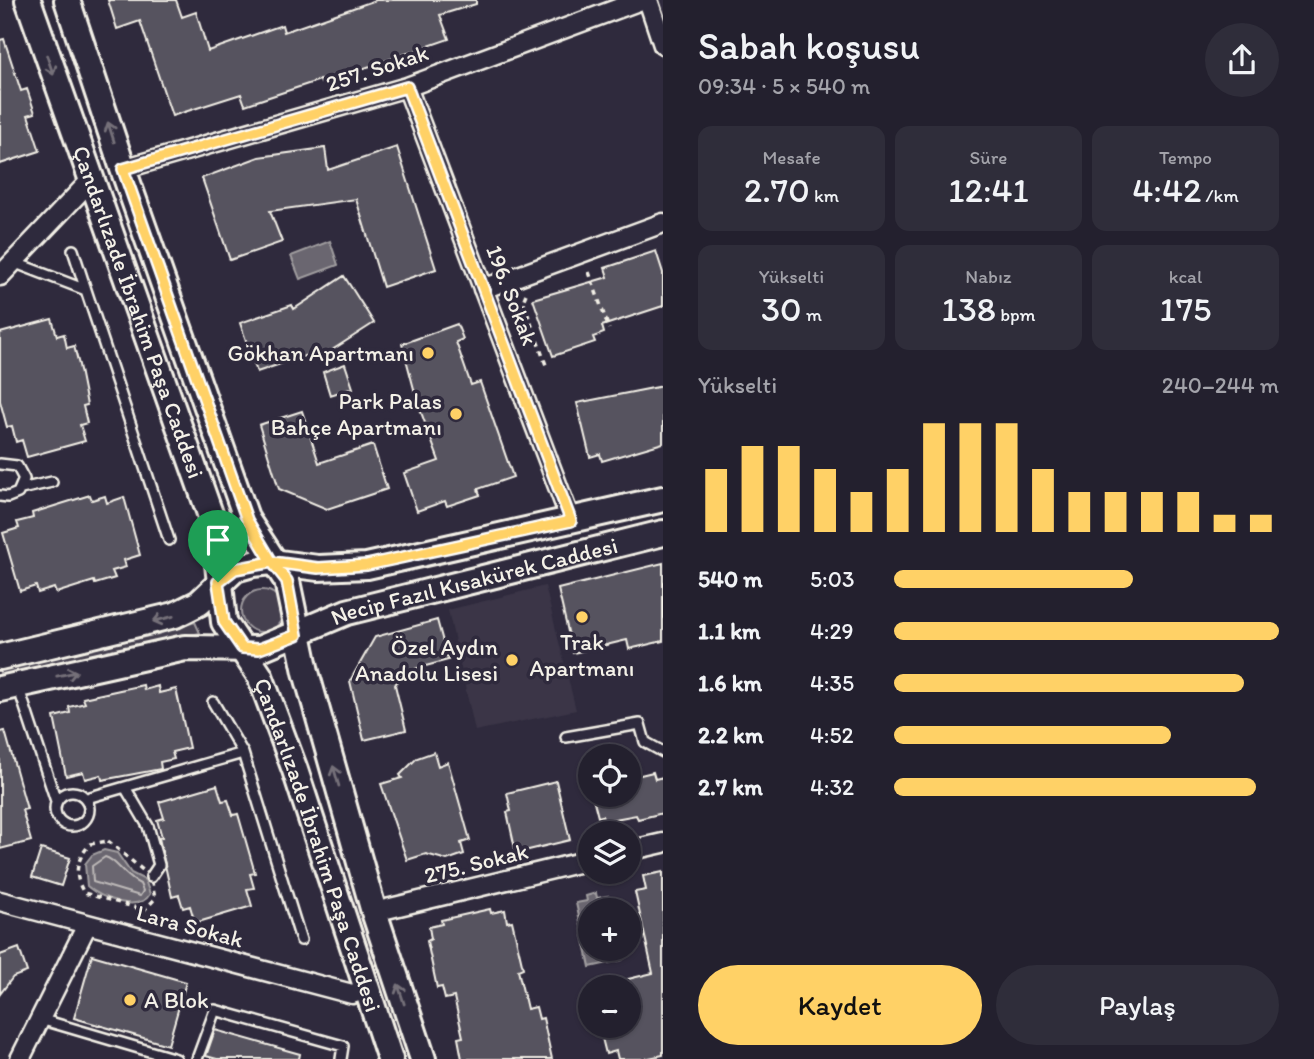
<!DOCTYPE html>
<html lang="tr">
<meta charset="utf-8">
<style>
:root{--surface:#23202e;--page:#2f2d3a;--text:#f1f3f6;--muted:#a3a3aa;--line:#403e4a;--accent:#ffd166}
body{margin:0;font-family:Itim,sans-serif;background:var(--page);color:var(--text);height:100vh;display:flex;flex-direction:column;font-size:26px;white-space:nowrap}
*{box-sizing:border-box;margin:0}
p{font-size:23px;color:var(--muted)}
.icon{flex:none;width:38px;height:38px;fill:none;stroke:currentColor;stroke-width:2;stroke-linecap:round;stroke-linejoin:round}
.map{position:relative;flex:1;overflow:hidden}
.sheet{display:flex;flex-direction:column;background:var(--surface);width:651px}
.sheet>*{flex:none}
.controls{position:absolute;left:578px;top:744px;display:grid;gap:14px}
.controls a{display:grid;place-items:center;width:63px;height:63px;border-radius:50%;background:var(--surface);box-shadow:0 2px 5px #0004,0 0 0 2px var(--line);font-size:35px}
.pin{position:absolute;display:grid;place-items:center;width:60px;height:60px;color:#fff;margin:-72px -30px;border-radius:50% 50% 50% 0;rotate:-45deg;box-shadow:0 0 7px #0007}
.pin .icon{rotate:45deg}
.round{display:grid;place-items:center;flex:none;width:74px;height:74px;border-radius:37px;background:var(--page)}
.summary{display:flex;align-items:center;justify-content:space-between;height:119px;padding:0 35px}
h1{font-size:38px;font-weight:600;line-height:52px}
.figures{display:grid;grid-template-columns:repeat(3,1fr);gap:10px;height:119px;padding:7px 35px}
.figures div{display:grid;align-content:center;border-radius:14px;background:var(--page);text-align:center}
.figures b{font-size:35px;font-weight:600}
.figures small{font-size:19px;font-weight:400}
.figures p{font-size:19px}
.chart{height:196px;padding:14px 35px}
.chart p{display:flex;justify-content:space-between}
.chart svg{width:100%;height:126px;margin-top:7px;stroke:var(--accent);stroke-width:6}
.cta{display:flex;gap:14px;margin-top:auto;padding:14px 35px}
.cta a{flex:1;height:80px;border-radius:42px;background:var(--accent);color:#111;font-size:28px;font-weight:600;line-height:80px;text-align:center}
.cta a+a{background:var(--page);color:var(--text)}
ul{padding:0 35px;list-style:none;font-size:23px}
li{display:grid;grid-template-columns:112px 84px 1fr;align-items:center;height:52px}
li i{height:18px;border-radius:9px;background:var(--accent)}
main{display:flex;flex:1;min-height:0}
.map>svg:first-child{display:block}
.built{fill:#3b3647}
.green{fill:#454050;stroke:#9c989c;stroke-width:2}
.water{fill:#6a6670;stroke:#a19ea0;stroke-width:2}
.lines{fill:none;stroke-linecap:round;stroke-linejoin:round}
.shore{stroke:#bdb9b8;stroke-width:2}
.building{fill:#56525f;stroke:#f4f1e8;stroke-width:2}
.lane-casing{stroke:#f4f1e8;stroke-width:14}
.street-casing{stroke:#f4f1e8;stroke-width:23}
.secondary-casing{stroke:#f4f1e8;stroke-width:30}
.path{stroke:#f4f1e8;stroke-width:3.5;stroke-dasharray:5 5;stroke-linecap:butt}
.lane{stroke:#2f2a3d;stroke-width:9}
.street{stroke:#2f2a3d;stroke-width:18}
.secondary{stroke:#2f2a3d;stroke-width:24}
.oneway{stroke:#747079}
.route-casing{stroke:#fff;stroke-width:14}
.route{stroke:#ffd166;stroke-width:9}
.poi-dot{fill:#ffd166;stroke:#2f2a3d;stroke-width:2.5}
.labels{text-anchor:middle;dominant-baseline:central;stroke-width:7;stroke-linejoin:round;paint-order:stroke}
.street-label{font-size:23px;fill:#f4f1e8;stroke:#2f2a3d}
.poi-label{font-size:23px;fill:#f4f1e8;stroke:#2f2a3d;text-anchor:end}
</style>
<main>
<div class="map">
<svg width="663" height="1059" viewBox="0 0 663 1059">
<rect width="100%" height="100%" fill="#2f2a3d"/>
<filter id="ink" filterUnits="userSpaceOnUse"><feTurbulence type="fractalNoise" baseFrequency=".0143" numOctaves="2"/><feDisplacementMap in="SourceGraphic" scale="14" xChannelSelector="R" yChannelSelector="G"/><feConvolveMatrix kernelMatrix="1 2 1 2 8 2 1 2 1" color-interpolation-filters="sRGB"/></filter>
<g filter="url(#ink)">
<path class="built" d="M545 586 576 710 475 731 448 610Z"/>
<path class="green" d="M241 611a21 21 0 1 1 42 0a21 21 0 1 1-42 0Z
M195 622 200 633 0 676V669L158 634Z"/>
<path class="water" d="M330 241 338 265 300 279 291 256Z
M104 850 117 853 131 873 145 880 150 894C139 913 101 899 87 886L85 864 92 855Z
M596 893 597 898 608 896 611 910H590V948L619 949 622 960 590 967 576 903 587 901 586 896Z"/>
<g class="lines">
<path class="shore" d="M105 857C117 860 123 876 140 884L143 891 140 896 93 882 92 866Z"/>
</g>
<path class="building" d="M108 0H176L182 17 196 12 208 51 282 25 284 32 376 0H476V4L440 15 449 39 321 83 320 80 245 105 241 94 172 116 140 21 117 29Z
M4 39 21 91 27 89 35 113 28 115 40 151 0 164V40Z
M397 147 436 269 383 287 356 199 270 211 282 242 230 260 202 178 259 157 325 148 328 170Z
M656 251 663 273V306L602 326 604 333 593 337 595 342 553 356 533 299 608 277 605 268Z
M344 276 374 323 318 359 316 352 257 372 240 323 292 305 294 309Z
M52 319 57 336 64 334 67 348 74 346 79 365 87 405 83 406 87 423 80 425 85 441 27 457 22 440 16 442 12 426 7 427 0 401V333Z
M457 324 463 339 456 342 471 385 480 382 513 477 478 489 480 495 447 506 445 501 417 511 404 473 439 461 418 404 402 344Z
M345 364 353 388 330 395 323 372Z
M663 386V443L602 461 600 454 590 457 577 403Z
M302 411 319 463 373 445 387 489 327 509 279 489 259 425Z
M90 495 92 500 105 496 107 503 124 497 140 555 124 560 126 567 112 571 115 578 95 584 94 581 56 593 54 588 38 593 36 586 20 591 3 533 19 528 17 522 33 518 32 513Z
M663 563V641L629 649 627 640 573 653 558 589Z
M437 620 448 660 403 672 395 685 406 730 364 740 350 681 375 637Z
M143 685 144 690 158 686 159 693 176 689 189 748 172 752 174 759 160 762 161 769 102 780 101 775 85 779 83 772 66 776 54 717 70 713 69 707 85 703 83 698Z
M5 731 27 809 22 810 31 841 0 849V732Z
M434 752 438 766 448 762 470 840 461 843 464 854 447 860 426 854 407 860 381 784 402 778 400 775 417 758Z
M653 772 655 779 663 777V813L638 819 636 815 604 821 602 816 598 817 592 794H628V778Z
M556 781 570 840 516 853 507 812 511 811 507 793Z
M217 785 222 801 228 800 233 815 238 814 255 873 250 874 254 888 247 889 252 906 195 923 190 906 183 908 179 895 172 897 159 838 162 837 157 820 164 818 159 802Z
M41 849 70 858 61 886 32 877Z
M663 872V1055L644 1059H618L616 1051 606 1054 599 1026H628V979L653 973 635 892 646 890 643 876Z
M490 909 491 913 505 910 507 922 512 921 523 968 518 970 527 1009 536 1007 539 1019 543 1018 552 1059H462L458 1038 463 1037 454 997 445 999 442 987 437 988 427 941 431 939 429 927 442 924 441 920Z
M19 948 27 972 13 977 0 994V955Z
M92 955 186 982 168 1045 74 1018Z
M215 1030 300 1054 299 1059H217L206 1056Z"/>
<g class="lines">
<g class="lane-casing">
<path id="lane" d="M73 250 86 290
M13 262 86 290 169 540
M0 464 17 466 24 479 18 493 8 497 0 496
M21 489 52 482
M18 686 56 801
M213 702 243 753 301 940
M566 737 640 724 645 742 663 752
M125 787 148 826 159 865 151 877
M55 809a17 17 0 1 1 34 0a17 17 0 1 1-34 0Z
M87 798 243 753
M40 1019 176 1059
M197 1059 215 1010 343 1046 341 1059"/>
</g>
<g class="street-casing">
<path id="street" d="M648 0 663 45
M407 87 571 521
M123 169 407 87 641 0
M0 276 90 181
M483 289 663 223
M628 851 663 843
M0 901 352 994 367 989
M374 912 590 860
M20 1059 87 925"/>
</g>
<g class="secondary-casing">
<g id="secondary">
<path id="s1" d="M28 0 214 525 224 622 260 676 295 770 390 1059"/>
<path d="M67 0 123 169 247 520 287 581 306 672 374 912 423 1059"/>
<path d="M0 657 175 615 199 603 235 569 253 564 272 562 318 568 367 566 663 499"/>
<path id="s2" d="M0 689 185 648 259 649 347 612 663 533"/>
</g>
</g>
<path class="path" d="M589 272 609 329
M526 294 523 301 546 365
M108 841 151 877 155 899 144 910 84 893C73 875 76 860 90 844Z"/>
<use href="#lane" class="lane"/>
<use href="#street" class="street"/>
<use href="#secondary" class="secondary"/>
</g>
<defs><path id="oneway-shaft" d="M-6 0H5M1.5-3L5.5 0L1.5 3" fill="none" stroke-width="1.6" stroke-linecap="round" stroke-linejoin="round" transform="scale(1.75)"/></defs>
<g class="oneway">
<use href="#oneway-shaft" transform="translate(50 65) rotate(71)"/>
<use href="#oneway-shaft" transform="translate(111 132) rotate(-108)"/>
<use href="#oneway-shaft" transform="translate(163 619) rotate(166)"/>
<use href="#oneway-shaft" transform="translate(67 674) rotate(-12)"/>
<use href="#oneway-shaft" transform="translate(336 776) rotate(-106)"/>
<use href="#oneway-shaft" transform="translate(401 994) rotate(-108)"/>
</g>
</g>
<g class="lines" filter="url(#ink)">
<g class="route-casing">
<path id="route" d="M218 582 224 622 242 648 259 649 297 635 287 581 272 562 318 568 367 565 571 521 407 87 123 169 247 520 272 562 235 569 218 582"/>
</g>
<use href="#route" class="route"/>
</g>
<g class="poi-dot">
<circle cx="428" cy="353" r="7"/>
<circle cx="456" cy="414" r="7"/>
<circle cx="582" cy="617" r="7"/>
<circle cx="512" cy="660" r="7"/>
<circle cx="130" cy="1000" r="7"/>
</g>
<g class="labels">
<g class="street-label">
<text transform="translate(377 68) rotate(-18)">257. Sokak</text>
<text transform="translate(512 295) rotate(69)">196. Sokak</text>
<text stroke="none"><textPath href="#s1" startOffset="331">Çandarlızade İbrahim Paşa Caddesi</textPath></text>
<text stroke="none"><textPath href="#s2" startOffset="490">Necip Fazıl Kısakürek Caddesi</textPath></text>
<text stroke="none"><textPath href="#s1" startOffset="898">Çandarlızade İbrahim Paşa Caddesi</textPath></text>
<text transform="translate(476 863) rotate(-14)">275. Sokak</text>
<text transform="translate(190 926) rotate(15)">Lara Sokak</text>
</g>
<g class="poi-label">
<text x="414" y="353">Gökhan Apartmanı</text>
<text x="442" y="401">Park Palas<tspan x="442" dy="26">Bahçe Apartmanı</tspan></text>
<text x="582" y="642" text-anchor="middle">Trak<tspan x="582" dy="26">Apartmanı</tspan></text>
<text x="498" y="647">Özel Aydın<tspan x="498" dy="26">Anadolu Lisesi</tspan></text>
<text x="144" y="1000" text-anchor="start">A Blok</text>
</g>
</g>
</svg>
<div class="controls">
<a><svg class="icon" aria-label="locate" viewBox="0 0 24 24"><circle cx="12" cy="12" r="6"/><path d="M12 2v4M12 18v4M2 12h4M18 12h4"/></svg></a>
<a><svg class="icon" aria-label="layers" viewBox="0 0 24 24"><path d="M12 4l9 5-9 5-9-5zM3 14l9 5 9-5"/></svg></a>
<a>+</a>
<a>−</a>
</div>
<div class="pin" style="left:218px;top:582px;background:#1e9e55"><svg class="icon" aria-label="arrive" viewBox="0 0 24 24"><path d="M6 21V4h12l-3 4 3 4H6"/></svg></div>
</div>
<section class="sheet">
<div class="summary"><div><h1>Sabah koşusu</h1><p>09:34 · 5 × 540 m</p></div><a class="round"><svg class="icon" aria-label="share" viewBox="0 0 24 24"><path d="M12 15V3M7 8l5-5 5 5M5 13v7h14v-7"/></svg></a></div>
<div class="figures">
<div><p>Mesafe</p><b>2.70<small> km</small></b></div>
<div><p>Süre</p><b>12:41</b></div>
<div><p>Tempo</p><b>4:42<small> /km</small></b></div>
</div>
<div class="figures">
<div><p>Yükselti</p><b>30<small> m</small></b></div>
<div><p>Nabız</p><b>138<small> bpm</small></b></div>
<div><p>kcal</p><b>175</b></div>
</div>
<div class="chart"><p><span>Yükselti</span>240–244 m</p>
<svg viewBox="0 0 160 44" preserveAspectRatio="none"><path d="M5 44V22M15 44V14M25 44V14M35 44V22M45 44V30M55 44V22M65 44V6M75 44V6M85 44V6M95 44V22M105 44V30M115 44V30M125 44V30M135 44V30M145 44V38M155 44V38"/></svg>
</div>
<ul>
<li><b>540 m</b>5:03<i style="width:62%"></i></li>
<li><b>1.1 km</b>4:29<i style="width:100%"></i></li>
<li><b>1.6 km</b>4:35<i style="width:91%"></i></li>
<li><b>2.2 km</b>4:52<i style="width:72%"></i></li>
<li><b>2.7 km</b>4:32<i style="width:94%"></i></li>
</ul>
<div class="cta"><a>Kaydet</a><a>Paylaş</a></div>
</section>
</main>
